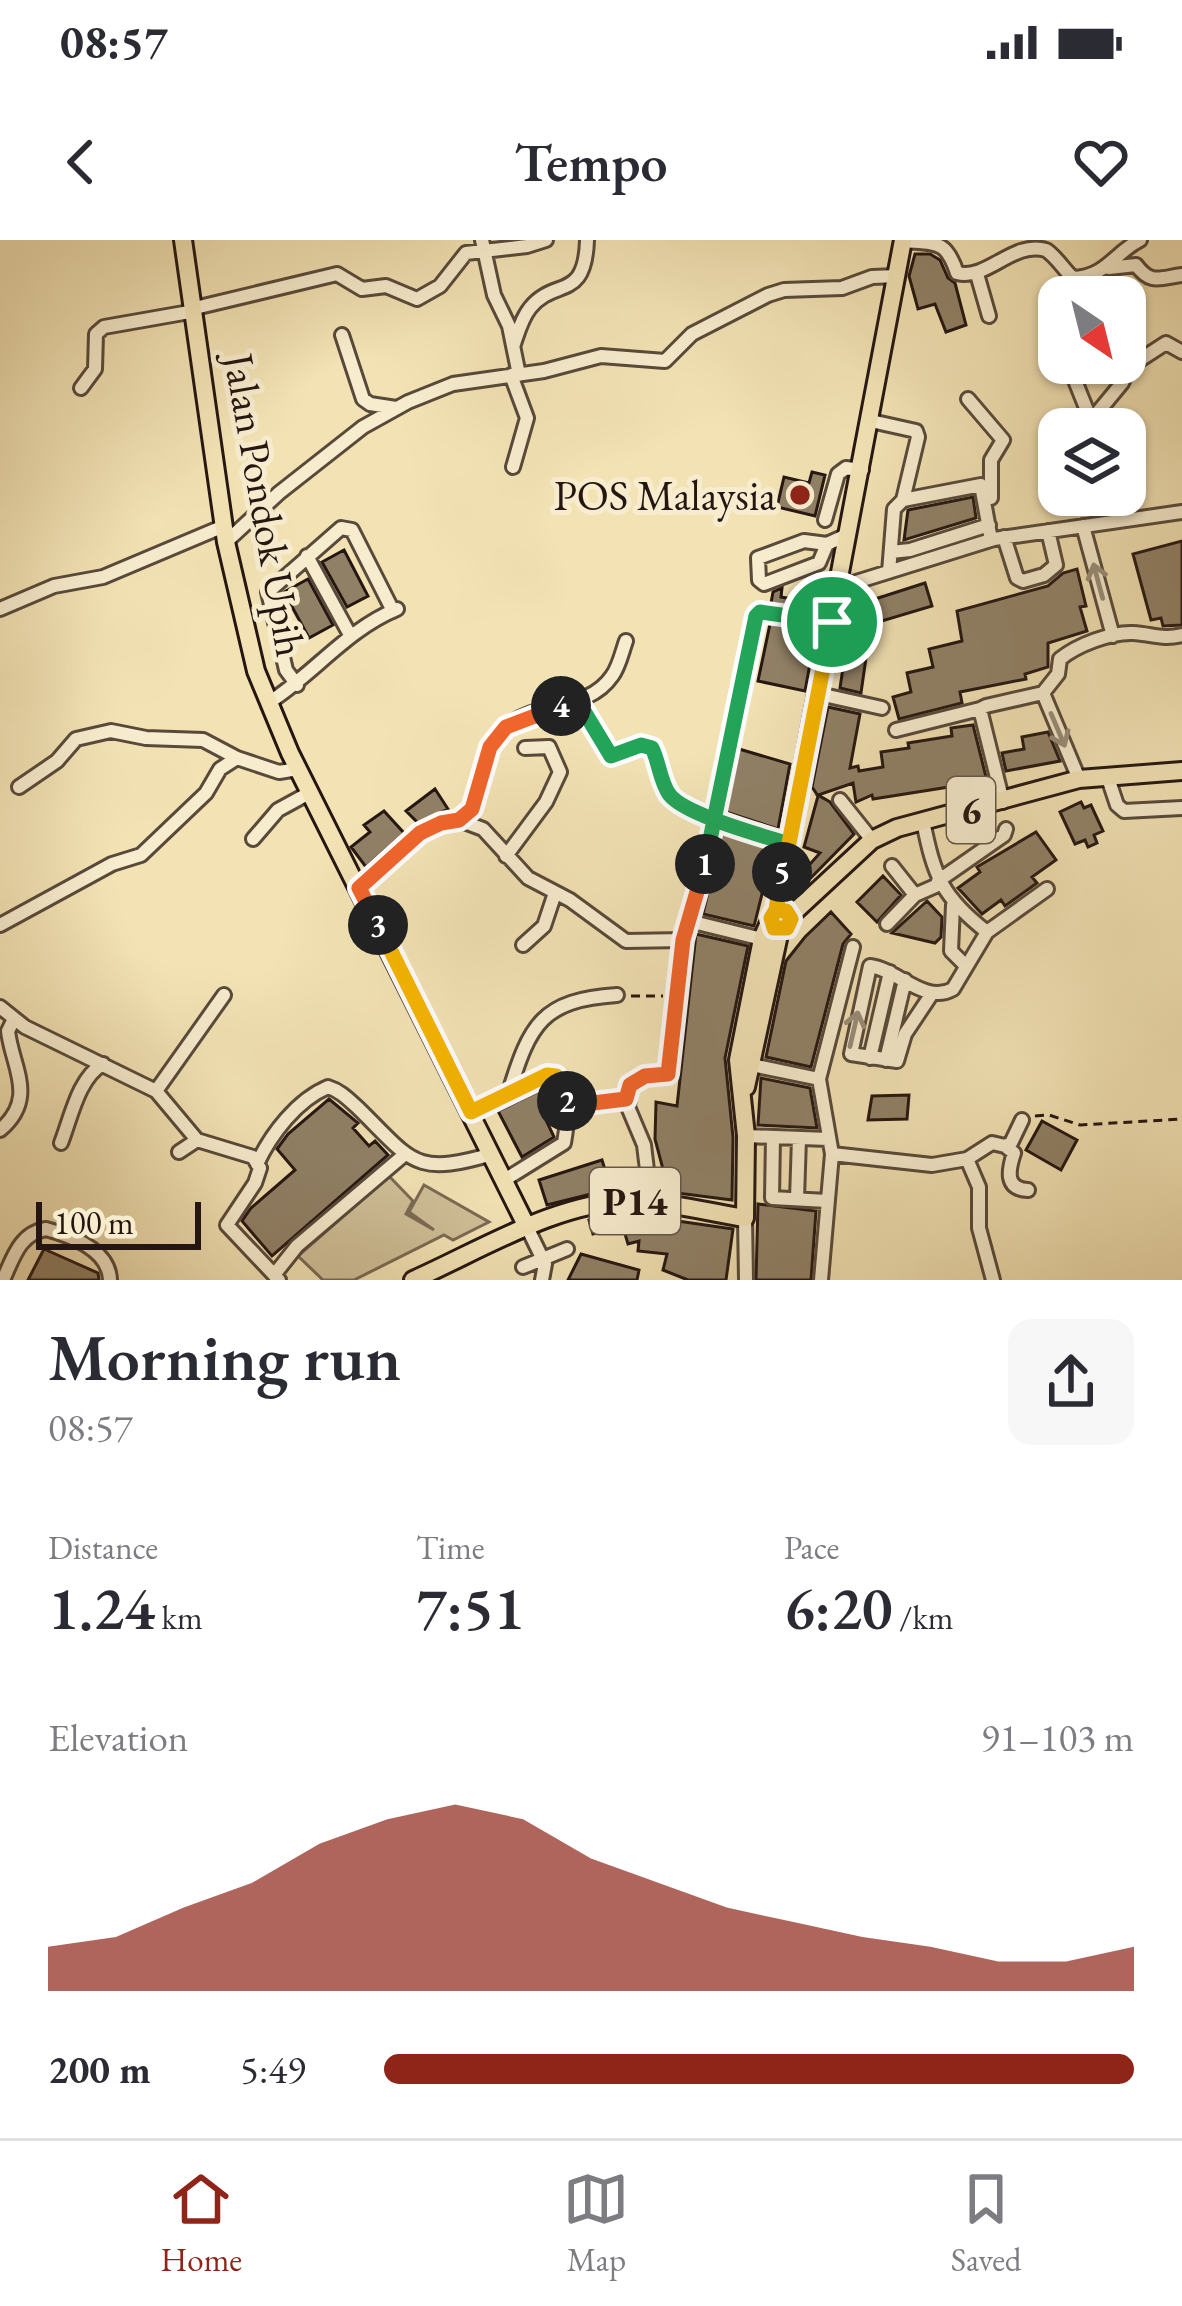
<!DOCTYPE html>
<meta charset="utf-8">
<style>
:root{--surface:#fff;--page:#f7f7f7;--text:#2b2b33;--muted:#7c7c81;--line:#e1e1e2;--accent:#8f2418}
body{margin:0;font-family:"EB Garamond",serif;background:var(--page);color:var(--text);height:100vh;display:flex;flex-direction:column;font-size:45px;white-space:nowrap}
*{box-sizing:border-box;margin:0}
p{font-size:39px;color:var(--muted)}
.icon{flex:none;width:66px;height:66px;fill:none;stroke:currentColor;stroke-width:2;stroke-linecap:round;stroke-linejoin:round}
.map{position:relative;height:1040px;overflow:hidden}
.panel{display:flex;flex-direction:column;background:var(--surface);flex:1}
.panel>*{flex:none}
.needle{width:78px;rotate:145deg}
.controls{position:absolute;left:1038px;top:36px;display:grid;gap:24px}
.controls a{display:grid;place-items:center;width:108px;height:108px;border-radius:24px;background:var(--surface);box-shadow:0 3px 9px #0004;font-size:60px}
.scale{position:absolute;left:36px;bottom:30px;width:165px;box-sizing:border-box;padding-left:12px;border:6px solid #251611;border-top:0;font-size:33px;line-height:42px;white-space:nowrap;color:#251611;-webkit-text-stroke:9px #f7ecce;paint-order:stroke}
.pin{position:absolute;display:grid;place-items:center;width:102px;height:102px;color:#fff;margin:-51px;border:6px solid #fff;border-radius:50%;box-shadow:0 3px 12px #0007}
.km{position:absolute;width:60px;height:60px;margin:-30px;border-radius:50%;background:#222;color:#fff;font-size:33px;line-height:60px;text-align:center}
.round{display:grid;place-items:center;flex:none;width:126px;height:126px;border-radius:24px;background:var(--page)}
.summary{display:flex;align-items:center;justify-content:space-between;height:204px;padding:0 48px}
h1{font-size:66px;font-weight:600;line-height:90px}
.metrics{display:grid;grid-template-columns:repeat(3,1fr);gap:18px;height:204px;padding:12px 48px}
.metrics div{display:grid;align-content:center}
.metrics b{font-size:60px;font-weight:600}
.metrics small{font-size:33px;font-weight:400}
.metrics p{font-size:33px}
.chart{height:336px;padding:24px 48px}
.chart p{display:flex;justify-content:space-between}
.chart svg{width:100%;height:216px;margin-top:12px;fill:var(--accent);opacity:.7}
ul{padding:0 48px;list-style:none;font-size:39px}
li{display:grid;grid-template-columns:192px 144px 1fr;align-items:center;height:90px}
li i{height:30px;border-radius:15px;background:var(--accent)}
.status{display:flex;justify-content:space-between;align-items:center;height:84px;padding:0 60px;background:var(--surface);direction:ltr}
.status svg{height:33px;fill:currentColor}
header{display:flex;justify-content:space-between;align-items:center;height:156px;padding:0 48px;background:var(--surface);font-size:54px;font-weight:600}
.tab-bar{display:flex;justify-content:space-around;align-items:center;height:168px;border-top:3px solid var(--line);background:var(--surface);font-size:33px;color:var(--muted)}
.tab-bar a{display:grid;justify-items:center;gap:6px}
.tab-bar .current{color:var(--accent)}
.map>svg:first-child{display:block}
.green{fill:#cfbf98;stroke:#7a6a54;stroke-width:3}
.building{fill:#908066;stroke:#251611;stroke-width:3}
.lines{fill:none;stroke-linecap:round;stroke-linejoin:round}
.minor-casing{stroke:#58493a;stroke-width:18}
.major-casing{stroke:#251611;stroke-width:22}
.path{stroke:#251611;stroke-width:3;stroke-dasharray:9 6;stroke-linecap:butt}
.minor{stroke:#f7ecce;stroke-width:12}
.major{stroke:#f2e2b4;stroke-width:16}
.oneway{stroke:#988c79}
.split-1-casing{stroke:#fff;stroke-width:24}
.split-2-casing{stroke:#fff;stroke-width:24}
.split-3-casing{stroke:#fff;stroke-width:24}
.split-4-casing{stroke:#fff;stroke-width:24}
.split-5-casing{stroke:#fff;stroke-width:24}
.split-6-casing{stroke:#fff;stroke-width:24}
.split-1{stroke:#22a559;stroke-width:15}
.split-2{stroke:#f0652b;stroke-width:15}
.split-3{stroke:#f5b400;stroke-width:15}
.split-4{stroke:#f0652b;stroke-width:15}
.split-5{stroke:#22a559;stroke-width:15}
.split-6{stroke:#f5b400;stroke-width:15}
.poi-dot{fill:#8f2418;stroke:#f7ecce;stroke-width:4.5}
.labels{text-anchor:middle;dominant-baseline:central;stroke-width:10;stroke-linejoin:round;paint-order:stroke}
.shield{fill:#f7ecce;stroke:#64564a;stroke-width:3}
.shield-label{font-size:39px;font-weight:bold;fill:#251611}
.poi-label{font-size:42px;fill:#251611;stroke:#f7ecce;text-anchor:end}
.street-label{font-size:42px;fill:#251611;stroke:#f7ecce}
</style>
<div class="status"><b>08:57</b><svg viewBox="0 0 49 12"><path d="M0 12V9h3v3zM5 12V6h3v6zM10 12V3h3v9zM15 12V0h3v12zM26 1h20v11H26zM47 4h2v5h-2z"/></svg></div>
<header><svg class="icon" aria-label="back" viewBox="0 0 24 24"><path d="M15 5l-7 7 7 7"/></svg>Tempo<svg class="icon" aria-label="heart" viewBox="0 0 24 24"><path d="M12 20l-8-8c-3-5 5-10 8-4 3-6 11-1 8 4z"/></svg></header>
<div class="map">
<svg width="1182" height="1040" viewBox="0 0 1182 1040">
<rect width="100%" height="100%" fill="#f2e2b4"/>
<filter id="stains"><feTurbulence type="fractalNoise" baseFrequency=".00167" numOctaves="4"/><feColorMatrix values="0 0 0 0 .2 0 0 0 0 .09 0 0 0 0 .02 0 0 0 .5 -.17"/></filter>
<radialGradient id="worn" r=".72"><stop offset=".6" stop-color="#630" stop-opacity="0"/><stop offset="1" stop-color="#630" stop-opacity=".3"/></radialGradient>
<path class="green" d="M389 936 413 961 406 974 434 990 409 972 424 945 489 982 453 1000 444 995 354 1040H323L298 1016Z"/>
<path class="building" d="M915 14H930L940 20 948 38 955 43 966 85 946 92 935 64 918 69 909 36Z
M812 232 825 235 815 276 777 267 784 237 809 243Z
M973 257 976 278 904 300 908 270Z
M1182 301V385L1163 386 1161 378 1151 380 1133 314Z
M344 310 368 356 347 367 322 322Z
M1077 329 1086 366 1080 367 1087 391 1048 403V427L1025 434 1026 439 960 452 962 463 899 479 893 457 911 452 907 433 933 427 929 409 962 401 957 371 1048 346 1063 333Z
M308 339 333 385 309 398 284 352Z
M925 343 932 366 882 381 875 359Z
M782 348 781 357 804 361 803 368 771 363 773 352Z
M770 384 816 391 805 451 758 441Z
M848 394 869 397 861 453 840 448Z
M828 467 860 474 850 528 858 526 859 531 883 527 881 512 909 508 908 503 952 496 951 488 973 485 987 541 873 559 872 555 856 562 853 543 818 555 830 562 854 594 796 653 794 642 820 613 804 607 818 556 812 547Z
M1048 492 1060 521 1006 531 1002 513 1024 509 1022 497Z
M739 509 790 524 778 589 726 572Z
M435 549 448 569 418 583 406 571Z
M1081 562 1084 568 1091 565 1103 591 1094 595 1097 603 1088 607 1085 600 1075 604 1060 572Z
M384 571 404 593 366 627 351 607 370 592 364 585Z
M1036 592 1056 620 1032 637 1037 643 1005 666 1001 660 982 674 958 648 980 632 977 627Z
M722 593 773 610 754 686 703 674Z
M883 636 901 655 877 682 857 662Z
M927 661 942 677 941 697 935 703 892 693Z
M831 672 851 694 843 704 811 827 766 817 786 721 805 697Z
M696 694 748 706 725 818 733 897 732 960 669 952 655 899 656 862 677 866Z
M761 838 810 848 817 888 758 885Z
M549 846 557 874 546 880 554 897 522 917 498 871Z
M909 855 907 879 868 880 872 856Z
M329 859 358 883 353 888 369 906 375 901 388 915 272 1016 242 981 251 968 295 930 277 909 288 894Z
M1042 881 1077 900 1061 930 1026 910Z
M602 920 611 949 547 965 539 940Z
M758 964 816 971 811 1040H756Z
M609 975 613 989 593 994 589 980Z
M643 976 733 989 726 1040H688L663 1030 667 1014 638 1011 639 1001 628 1004 622 984Z
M44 1009 98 1033 99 1040H28Z
M581 1014 639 1030 637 1040H568Z"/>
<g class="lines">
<g class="minor-casing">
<path id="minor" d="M482 0 494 55 509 86 519 135
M903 1C938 4 946 0 957 33 987 41 1013 0 1046 10 1056 16 1064 30 1073 38 1106 37 1114 13 1140 0
M1109 28 1136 25C1151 45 1159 38 1182 35
M977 34 989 76
M1073 38 1082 57
M195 68 337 34 362 49 386 46 417 59 440 46 466 13 527 6 546 0
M342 95 363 159 370 164 396 168
M514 104C518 92 522 78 530 68 555 37 585 62 587 0
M1126 122 1129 127 1166 103 1182 112
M511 135 527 178 513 227
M1076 143 1090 178
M81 148 95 129 96 94 104 87 195 71
M968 159 1003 200 991 220V258
M871 181 916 191 918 197 903 260
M1084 189 1122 143 1129 127
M825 280 838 234 846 228 862 230
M1083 286 1113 396
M1004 297 1017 338 1023 341 1044 335 1056 325 1048 291
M226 302 279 253 363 187 408 162 453 144 544 131 601 116 665 121 692 94 768 55 784 50 842 48 872 37 897 36
M827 304 804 301 758 318 759 340 764 344 819 323 827 304 849 294
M891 312 910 310 989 285
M307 316 350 395
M889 332 894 269 903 260 981 245 991 300
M840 347 994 299 1182 272
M0 369 54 346 103 337 224 286
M297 445 286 430 268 352 341 288 352 290 393 371
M1043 453 1058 434 1060 419C1077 405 1111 392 1133 393 1152 394 1163 400 1182 395
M819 454 882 468
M268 463C314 434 346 390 397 369
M896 490 980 469
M1107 535 1117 565 1124 571 1182 568
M19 547 57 521 76 499 111 491 146 498 203 500 237 518 279 532 298 529
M840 560 872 600
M1003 562 980 469 986 466 1043 453 1079 539
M714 579 786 603
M459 580C485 560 477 515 504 489 533 460 587 473 612 436 619 427 622 412 626 401
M923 581C934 636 942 657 987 692L1047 649
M253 599 278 570 311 552
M506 616 546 562 560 532 549 507 525 508
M892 626 915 655
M938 641 1004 595 1006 589
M359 648 420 593 441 583 459 580 483 589 528 638 570 660 626 701 683 700
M953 665 951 711 966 726
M689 681 762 699
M887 684 915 655 940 644
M0 685 112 624 141 615 206 553 220 529 237 518
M523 705 544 686 555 653
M931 755 905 794 897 821 851 814 870 726C897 729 925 765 953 749L987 692
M0 767 25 787 156 851 197 900 253 917 260 928 255 943 227 985 279 1040
M870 818 890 732
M886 820 905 740
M752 825 819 839
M156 851 224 755
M509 852C530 784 542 760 617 755
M471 872 547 835 555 836C572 856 568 879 564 903L506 939
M0 890C38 858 12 827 8 791L14 779
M746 896 828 899
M773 897 772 958 827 961
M61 903C71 878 78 838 103 824
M1005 906 1014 913C1008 931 1005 949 1028 950
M179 912 197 900
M832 914 932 925 967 919 992 903 1005 906 1011 903 1022 880
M967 919 979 947V988L993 1040
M257 924C271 894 297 860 328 847 341 851 349 860 359 869 412 921 414 937 492 914
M797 959 799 898
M651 963 644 905 628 867 630 845 645 836 668 834 683 700 700 648 756 376 760 372 832 383
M745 978 746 1040
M527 987 545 1024 542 1040
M523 1027 567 1009
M274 1035 297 1006 404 915
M3 1040C13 1018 20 993 46 989 72 996 109 1010 110 1040
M821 1040 832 914 819 839 853 707"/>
</g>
<g class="major-casing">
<path id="major" d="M183 0 226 302 256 431 290 513 527 987
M776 670 903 0
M790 676 872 600 897 588 1079 539 1182 531
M746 847 780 690
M413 1040C479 1011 560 960 633 961 670 962 708 972 745 978L746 896 738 820 762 699 771 678"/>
</g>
<path class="path" d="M582 468 611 516 648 505 655 512 670 557 701 573
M631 756H663
M580 865 619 860
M1035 876 1049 875 1080 885 1182 879"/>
<use href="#minor" class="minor"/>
<use href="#major" class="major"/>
</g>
<defs><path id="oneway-shaft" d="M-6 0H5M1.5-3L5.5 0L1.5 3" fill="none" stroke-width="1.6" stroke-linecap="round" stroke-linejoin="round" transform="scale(3)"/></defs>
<g class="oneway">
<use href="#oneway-shaft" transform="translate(1098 341) rotate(-105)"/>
<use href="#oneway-shaft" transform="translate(1058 490) rotate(67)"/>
<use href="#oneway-shaft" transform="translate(854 789) rotate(-77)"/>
</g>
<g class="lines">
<g class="split-1-casing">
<path id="split-1" d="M705 624 756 376 760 372 832 382"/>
</g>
<g class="split-2-casing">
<path id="split-2" d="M567 861 568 866 626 859 630 845 645 836 668 834 683 700 705 624"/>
</g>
<g class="split-3-casing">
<path id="split-3" d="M378 685 471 872 547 835 556 836 567 861"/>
</g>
<g class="split-4-casing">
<path id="split-4" d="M378 685 359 648 420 593 441 583 459 580 472 569 490 507 506 487 561 466"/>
</g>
<g class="split-5-casing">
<path id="split-5" d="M561 466 579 463 611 516 641 505 652 508C659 522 660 541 669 554 683 574 760 595 786 603L782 632"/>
</g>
<g class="split-6-casing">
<path id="split-6" d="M782 632 776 670 786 671 791 679 787 688H774L771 678 776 670 832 382"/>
</g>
<use href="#split-1" class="split-1"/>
<use href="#split-2" class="split-2"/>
<use href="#split-3" class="split-3"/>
<use href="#split-4" class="split-4"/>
<use href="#split-5" class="split-5"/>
<use href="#split-6" class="split-6"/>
</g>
<circle class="poi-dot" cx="800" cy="255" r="12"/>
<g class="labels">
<g class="shield">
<rect x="947" y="537" width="48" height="66" rx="9"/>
<rect x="590" y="928" width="90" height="66" rx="9"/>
</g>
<g class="shield-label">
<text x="971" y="570">6</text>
<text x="635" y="961">P14</text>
</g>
<g class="poi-label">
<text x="776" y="255">POS Malaysia</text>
</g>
<g class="street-label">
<text transform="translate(265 265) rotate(80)">Jalan Pondok Upih</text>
</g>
</g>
<rect width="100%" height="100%" filter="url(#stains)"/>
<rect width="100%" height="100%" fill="url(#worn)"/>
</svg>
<div class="controls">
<a><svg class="needle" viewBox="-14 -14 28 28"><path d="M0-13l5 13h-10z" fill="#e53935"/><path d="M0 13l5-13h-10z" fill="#7c7c81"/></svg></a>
<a><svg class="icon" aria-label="layers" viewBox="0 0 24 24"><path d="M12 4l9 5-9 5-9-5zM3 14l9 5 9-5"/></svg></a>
</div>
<div class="scale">100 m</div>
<div class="pin" style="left:832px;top:382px;background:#1e9e55"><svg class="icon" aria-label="arrive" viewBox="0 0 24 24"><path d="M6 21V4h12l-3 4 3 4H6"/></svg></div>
<b class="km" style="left:705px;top:624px">1</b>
<b class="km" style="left:567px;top:861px">2</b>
<b class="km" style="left:378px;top:685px">3</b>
<b class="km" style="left:561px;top:466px">4</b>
<b class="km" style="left:782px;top:632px">5</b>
</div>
<section class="panel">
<div class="summary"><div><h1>Morning run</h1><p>08:57</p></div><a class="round"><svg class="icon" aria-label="share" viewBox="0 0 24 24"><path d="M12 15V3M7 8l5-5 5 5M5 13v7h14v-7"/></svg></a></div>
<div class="metrics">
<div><p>Distance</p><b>1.24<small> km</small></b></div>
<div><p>Time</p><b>7:51</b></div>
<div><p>Pace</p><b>6:20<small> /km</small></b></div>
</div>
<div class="chart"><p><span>Elevation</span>91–103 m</p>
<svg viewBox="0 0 160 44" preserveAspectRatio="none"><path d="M0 44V35L10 33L20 27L30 22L40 14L50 9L60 6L70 9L80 17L90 22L100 27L110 30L120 33L130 35L140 38L150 38L160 35V44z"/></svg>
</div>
<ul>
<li><b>200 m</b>5:49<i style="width:100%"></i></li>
</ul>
</section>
<nav class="tab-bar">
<a class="current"><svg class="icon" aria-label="home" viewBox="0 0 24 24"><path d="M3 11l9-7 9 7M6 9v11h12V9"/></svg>Home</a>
<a><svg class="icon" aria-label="map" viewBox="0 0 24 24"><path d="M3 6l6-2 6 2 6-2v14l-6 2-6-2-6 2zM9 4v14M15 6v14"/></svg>Map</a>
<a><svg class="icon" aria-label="saved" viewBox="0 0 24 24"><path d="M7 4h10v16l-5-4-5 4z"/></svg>Saved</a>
</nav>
